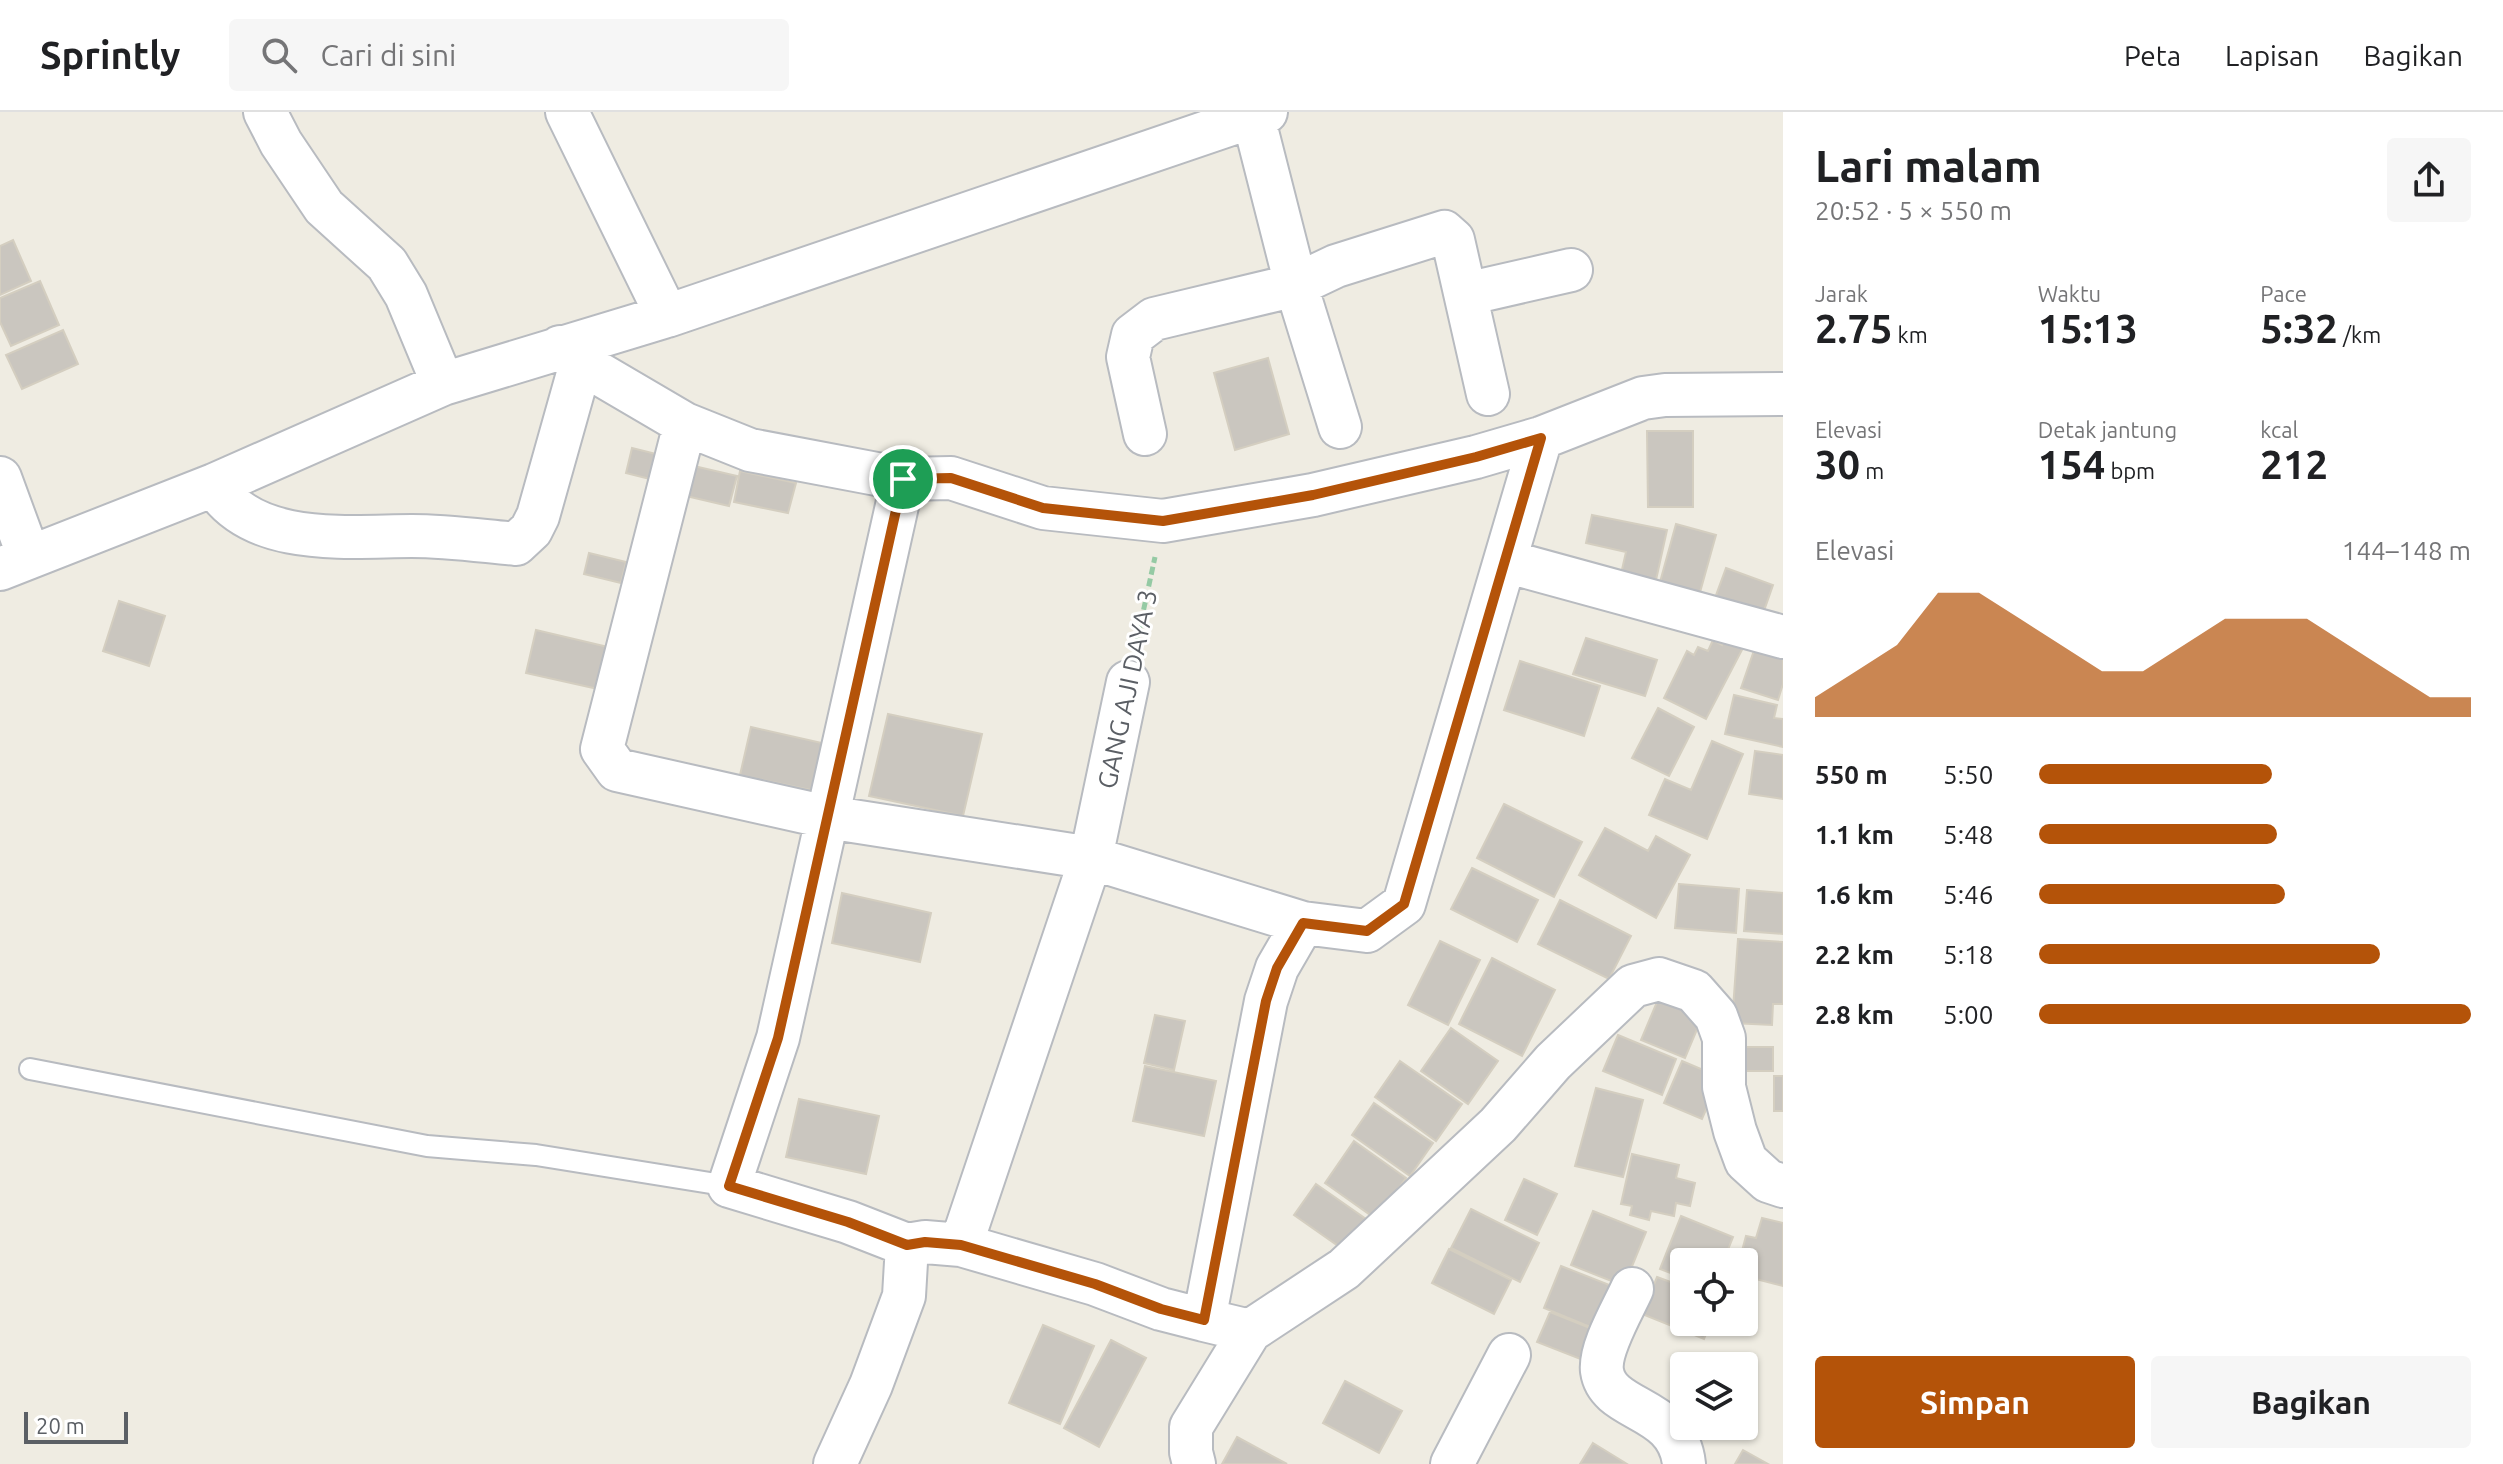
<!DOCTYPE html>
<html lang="id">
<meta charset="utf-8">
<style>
:root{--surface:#fff;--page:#f6f6f6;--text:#202124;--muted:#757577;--line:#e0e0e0;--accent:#b45309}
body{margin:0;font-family:Ubuntu,sans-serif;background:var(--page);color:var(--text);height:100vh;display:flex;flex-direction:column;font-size:30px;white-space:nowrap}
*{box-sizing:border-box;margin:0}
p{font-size:26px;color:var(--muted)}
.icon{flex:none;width:44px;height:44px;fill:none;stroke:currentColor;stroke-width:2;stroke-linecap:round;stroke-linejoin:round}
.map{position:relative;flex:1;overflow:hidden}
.panel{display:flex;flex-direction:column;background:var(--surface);width:720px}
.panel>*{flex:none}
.fabs{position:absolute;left:1670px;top:1136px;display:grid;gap:16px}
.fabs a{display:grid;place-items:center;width:88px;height:88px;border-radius:8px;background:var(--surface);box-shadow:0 2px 6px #0004;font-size:40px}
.scale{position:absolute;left:24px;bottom:20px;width:104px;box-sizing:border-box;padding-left:8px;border:4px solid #5b5f65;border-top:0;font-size:22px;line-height:28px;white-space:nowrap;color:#5b5f65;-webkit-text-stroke:6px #fff;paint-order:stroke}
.pin{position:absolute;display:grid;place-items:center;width:68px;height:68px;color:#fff;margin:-34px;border:4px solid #fff;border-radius:50%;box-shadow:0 2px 8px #0007}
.round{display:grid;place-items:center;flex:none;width:84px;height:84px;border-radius:8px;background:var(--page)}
.headline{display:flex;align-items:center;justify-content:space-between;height:136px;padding:0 32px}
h1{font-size:44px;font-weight:600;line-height:60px}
.figures{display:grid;grid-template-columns:repeat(3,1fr);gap:12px;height:136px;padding:8px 32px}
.figures div{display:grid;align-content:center}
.figures b{font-size:40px;font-weight:600}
.figures small{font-size:22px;font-weight:400}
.figures p{font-size:22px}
.chart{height:224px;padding:16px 32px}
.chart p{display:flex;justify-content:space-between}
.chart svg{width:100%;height:144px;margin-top:8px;fill:var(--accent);opacity:.7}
.action{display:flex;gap:16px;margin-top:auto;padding:16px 32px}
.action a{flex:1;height:92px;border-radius:8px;background:var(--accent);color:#fff;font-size:32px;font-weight:600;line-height:92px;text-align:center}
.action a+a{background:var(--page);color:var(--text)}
ul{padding:0 32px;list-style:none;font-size:26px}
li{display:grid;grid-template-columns:128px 96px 1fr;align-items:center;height:60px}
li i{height:20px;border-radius:10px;background:var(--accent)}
header{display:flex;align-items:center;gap:48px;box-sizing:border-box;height:112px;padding:0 40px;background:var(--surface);border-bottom:2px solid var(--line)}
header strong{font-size:38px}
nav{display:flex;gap:44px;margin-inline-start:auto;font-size:28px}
.search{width:560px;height:72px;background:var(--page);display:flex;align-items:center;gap:20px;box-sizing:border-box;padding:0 28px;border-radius:8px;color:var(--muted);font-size:30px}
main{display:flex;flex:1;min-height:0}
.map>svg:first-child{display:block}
.building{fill:#cac6bf;stroke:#d4cec0;stroke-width:2}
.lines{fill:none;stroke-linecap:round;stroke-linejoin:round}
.lane-casing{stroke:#b8bbc0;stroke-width:24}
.street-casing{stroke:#b8bbc0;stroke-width:46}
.path{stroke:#95caa4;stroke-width:5;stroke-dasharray:8 4;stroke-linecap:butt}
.lane{stroke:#fff;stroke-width:20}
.street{stroke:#fff;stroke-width:42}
.route-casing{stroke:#fff;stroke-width:16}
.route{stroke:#b45309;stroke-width:10}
.labels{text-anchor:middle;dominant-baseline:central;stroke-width:6;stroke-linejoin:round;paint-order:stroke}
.street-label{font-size:26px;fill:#5b5f65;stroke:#fff}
</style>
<header>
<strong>Sprintly</strong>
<div class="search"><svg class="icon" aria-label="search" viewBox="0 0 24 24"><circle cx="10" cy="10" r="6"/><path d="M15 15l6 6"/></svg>Cari di sini</div>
<nav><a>Peta</a><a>Lapisan</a><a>Bagikan</a></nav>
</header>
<main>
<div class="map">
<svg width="1783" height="1352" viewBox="0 0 1783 1352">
<rect width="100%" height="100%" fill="#efece2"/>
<path class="building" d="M13 128 31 169 0 183V134Z
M40 169 59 213 11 234 0 210V186Z
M63 218 78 252 22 277 6 243Z
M1268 246 1289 322 1235 338 1214 261Z
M1647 319H1693V395H1648Z
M632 336 664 344 658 369 626 361Z
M694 354 737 364 729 394 686 384Z
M740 359 796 371 788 401 734 390Z
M1592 403 1667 418 1656 468 1621 462 1626 440 1586 431Z
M1676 412 1716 423 1697 491 1657 481Z
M589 441 626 450 621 471 584 462Z
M1726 456 1773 473 1759 513 1711 497Z
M119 489 165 504 149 554 103 539Z
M536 518 608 535 598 577 526 561Z
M1759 524 1783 532V572L1778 588 1741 576Z
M1726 525 1744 534 1706 607 1664 586 1687 539 1694 543 1698 535 1708 539 1713 528 1722 533Z
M1586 526 1657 548 1645 584 1573 562Z
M1520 549 1600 574 1584 624 1504 598Z
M1734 583 1777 593 1774 606 1783 607V635L1725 622Z
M1658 596 1694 615 1669 664 1632 646Z
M888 602 982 622 963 704 869 684Z
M751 615 835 634 825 681 740 663Z
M1712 629 1743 642 1707 727 1649 703 1665 667 1691 678Z
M1755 639 1783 643V687L1749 682Z
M1504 692 1582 730 1554 785 1477 746Z
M1605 716 1648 739 1656 724 1690 743 1656 806 1579 763Z
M1472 756 1538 788 1517 830 1451 797Z
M1679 772 1739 777 1736 821 1675 816Z
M1747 778 1783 781V822L1744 819Z
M842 781 931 801 920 850 832 831Z
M1560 788 1631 824 1609 867 1538 832Z
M1738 827 1783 830V892H1773L1772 913 1732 911Z
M1440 829 1480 848 1448 913 1408 893Z
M1492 846 1555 878 1522 944 1459 912Z
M1662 878 1706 896 1685 946 1641 928Z
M1155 903 1185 909 1174 958 1144 951Z
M1451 916 1498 949 1468 992 1421 959Z
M1618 923 1676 947 1662 983 1603 959Z
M1741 935H1773V959H1742Z
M1400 949 1462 992 1436 1029 1375 985Z
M1682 949 1720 965 1702 1007 1664 991Z
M1145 954 1216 969 1204 1024 1133 1009Z
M1774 964H1783V999H1774Z
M1596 976 1643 988 1623 1065 1575 1054Z
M799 987 879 1004 866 1062 786 1045Z
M1374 991 1433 1031 1410 1064 1352 1023Z
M1354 1029 1406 1066 1376 1107 1325 1071Z
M1632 1042 1679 1053 1676 1066 1695 1071 1690 1094 1676 1091 1674 1104 1651 1099 1649 1108 1630 1103 1632 1094 1621 1092Z
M1524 1067 1557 1082 1537 1123 1505 1108Z
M1316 1072 1366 1107 1344 1138 1294 1103Z
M1471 1097 1539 1131 1520 1170 1451 1136Z
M1593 1099 1646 1120 1624 1174 1571 1153Z
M1681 1104 1733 1125 1723 1150H1684V1166L1660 1157Z
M1762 1106 1783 1111V1174L1744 1164V1150H1739L1746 1124 1756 1126Z
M1449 1137 1511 1168 1494 1202 1432 1171Z
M1561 1154 1612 1174 1595 1217 1544 1196Z
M1657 1165 1684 1175V1210H1711L1704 1227 1642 1202Z
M1550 1200 1595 1218 1583 1248 1537 1230Z
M1043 1213 1094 1234 1060 1312 1009 1291Z
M1111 1228 1146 1246 1099 1335 1064 1316Z
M1345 1269 1402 1299 1379 1341 1323 1311Z
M1237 1325 1287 1352H1222Z
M1593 1331 1627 1352H1580Z
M1743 1338 1768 1352H1735Z"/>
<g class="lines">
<g class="lane-casing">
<path id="lane" d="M30 957 427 1034 536 1043 729 1074"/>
</g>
<g class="street-casing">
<path id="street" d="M265 0 281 31 324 95 387 152 406 183 443 272
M567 0 667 204
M1253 4 1296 173 1340 315
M1466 182 1571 158
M560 235 581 251 685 312 750 338 903 367 951 366 1043 396 1163 409 1313 383 1476 345 1541 326 1643 286 1665 283 1783 282
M685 312 602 637 617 658 827 705 1091 746 1303 811
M1145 322 1128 245 1133 223 1154 207 1296 173 1336 154 1444 120 1453 128 1488 282
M0 366 29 445
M903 367 778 926 729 1074 848 1110 907 1133 925 1130 961 1133 1095 1172 1161 1197 1204 1208
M214 373C253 436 349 424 412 424 447 424 482 429 516 432L531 418 538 404 581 251
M1505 449 1783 525
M0 457 214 373 443 272 667 204 1266 0
M961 1133 1091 746 1128 570
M1632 1177C1623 1197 1599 1237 1602 1259 1608 1301 1678 1293 1684 1352
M1250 1219 1204 1208 1266 889 1277 856 1303 811 1367 819 1404 792 1541 326
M835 1352 871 1273 904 1184 907 1133
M1194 1352 1191 1340V1315L1250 1219 1344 1157 1498 1013 1553 950 1633 874 1659 867 1694 879 1716 904 1724 926V975L1735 1019 1746 1049 1768 1069 1783 1074
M1452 1352 1509 1243"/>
</g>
<path class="path" d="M1136 533 1155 445"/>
<use href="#lane" class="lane"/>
<use href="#street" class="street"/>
</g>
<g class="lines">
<g class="route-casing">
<path id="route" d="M1541 326 1404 792 1367 819 1303 811 1277 856 1266 889 1204 1208 1161 1197 1095 1172 961 1133 925 1130 907 1133 848 1110 729 1074 778 926 903 367 951 366 1043 396 1163 409 1313 383 1476 345Z"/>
</g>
<use href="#route" class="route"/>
</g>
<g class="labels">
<g class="street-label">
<text transform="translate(1127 577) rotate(-78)">GANG AJI DAYA 3</text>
</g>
</g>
</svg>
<div class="fabs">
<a><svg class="icon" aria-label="locate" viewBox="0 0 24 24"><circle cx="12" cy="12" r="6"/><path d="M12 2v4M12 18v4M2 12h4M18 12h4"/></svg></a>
<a><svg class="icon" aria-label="layers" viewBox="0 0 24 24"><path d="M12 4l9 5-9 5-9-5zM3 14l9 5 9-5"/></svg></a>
</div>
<div class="scale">20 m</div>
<div class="pin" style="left:903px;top:367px;background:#1e9e55"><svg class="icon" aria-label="arrive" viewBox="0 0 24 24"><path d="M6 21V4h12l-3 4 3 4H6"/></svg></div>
</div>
<section class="panel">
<div class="headline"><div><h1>Lari malam</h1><p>20:52 · 5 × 550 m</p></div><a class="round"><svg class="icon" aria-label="share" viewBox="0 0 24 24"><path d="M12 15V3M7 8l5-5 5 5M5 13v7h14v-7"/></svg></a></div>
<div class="figures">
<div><p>Jarak</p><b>2.75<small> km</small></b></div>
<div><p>Waktu</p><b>15:13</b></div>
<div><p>Pace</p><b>5:32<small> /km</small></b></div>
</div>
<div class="figures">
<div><p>Elevasi</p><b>30<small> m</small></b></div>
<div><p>Detak jantung</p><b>154<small> bpm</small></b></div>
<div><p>kcal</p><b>212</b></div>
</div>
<div class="chart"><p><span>Elevasi</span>144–148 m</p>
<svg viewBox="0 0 160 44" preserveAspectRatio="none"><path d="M0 44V38L10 30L20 22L30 6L40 6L50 14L60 22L70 30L80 30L90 22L100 14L110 14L120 14L130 22L140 30L150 38L160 38V44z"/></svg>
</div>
<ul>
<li><b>550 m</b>5:50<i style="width:54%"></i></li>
<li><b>1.1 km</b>5:48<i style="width:55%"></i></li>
<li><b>1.6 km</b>5:46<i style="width:57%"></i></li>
<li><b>2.2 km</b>5:18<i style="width:79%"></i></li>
<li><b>2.8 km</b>5:00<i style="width:100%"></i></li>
</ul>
<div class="action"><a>Simpan</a><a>Bagikan</a></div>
</section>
</main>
